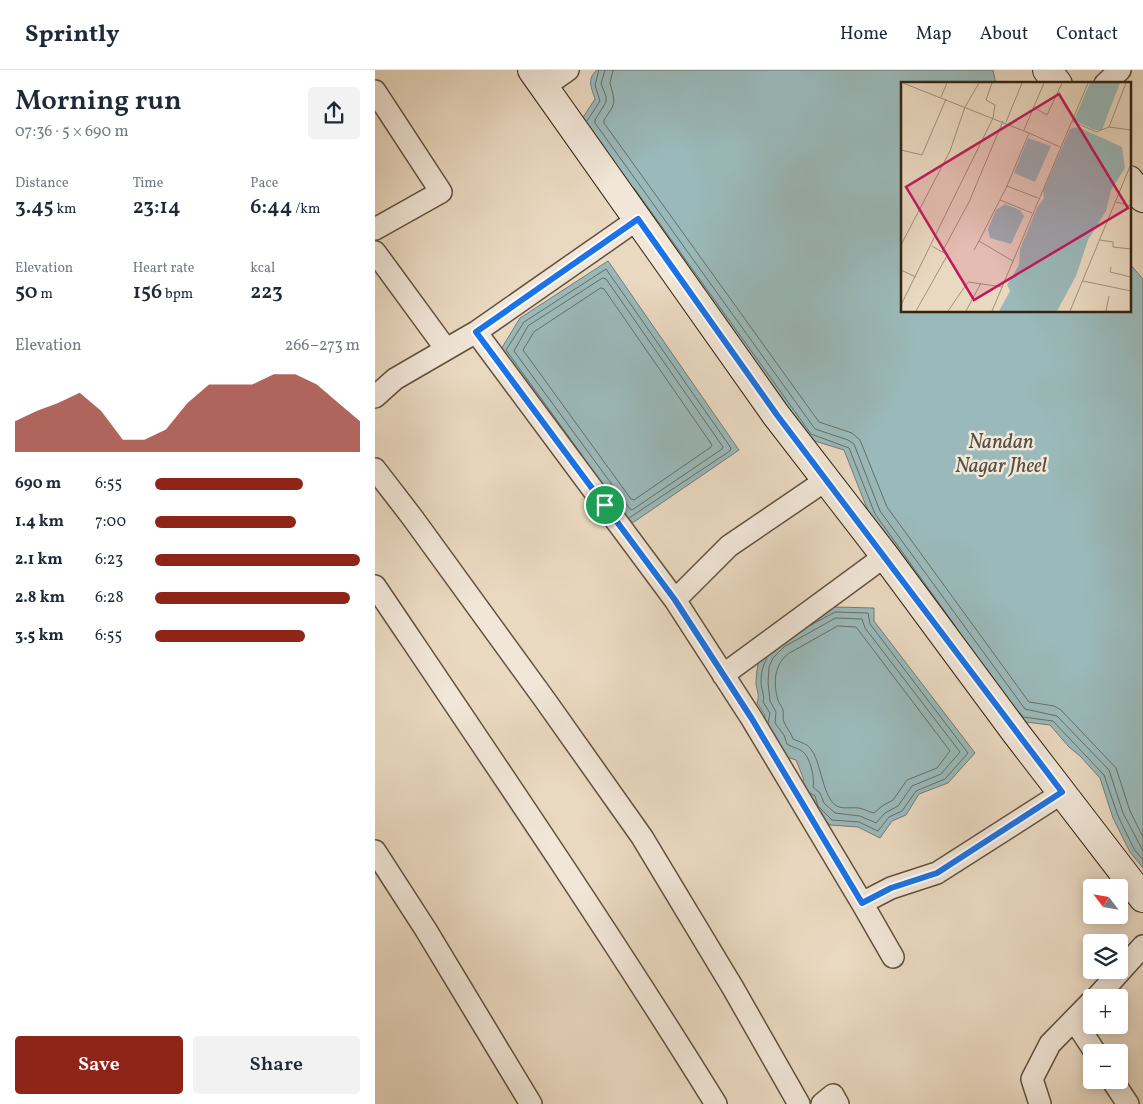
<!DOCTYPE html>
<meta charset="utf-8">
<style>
:root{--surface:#fff;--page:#f2f2f3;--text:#1f2937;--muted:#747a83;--line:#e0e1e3;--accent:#8f2418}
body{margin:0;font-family:Vollkorn,serif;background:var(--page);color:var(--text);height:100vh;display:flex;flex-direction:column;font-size:19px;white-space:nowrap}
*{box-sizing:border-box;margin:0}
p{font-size:16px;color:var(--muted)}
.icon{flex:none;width:28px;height:28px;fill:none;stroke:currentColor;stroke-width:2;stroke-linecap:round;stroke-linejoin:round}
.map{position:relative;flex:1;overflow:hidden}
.side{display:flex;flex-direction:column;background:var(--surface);width:375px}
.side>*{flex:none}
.needle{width:32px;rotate:301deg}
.buttons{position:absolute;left:708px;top:809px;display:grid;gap:10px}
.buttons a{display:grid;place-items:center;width:45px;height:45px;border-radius:5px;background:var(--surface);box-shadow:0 2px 12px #0003;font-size:25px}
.pin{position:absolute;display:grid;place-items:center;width:42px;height:42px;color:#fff;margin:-21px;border:2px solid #fff;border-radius:50%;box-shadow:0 1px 5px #0007}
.round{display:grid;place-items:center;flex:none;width:52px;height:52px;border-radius:5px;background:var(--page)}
.head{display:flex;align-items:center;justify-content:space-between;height:85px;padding:0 15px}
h1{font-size:28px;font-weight:600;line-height:38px}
.metrics{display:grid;grid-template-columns:repeat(3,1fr);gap:8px;height:85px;padding:5px 15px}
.metrics div{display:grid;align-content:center}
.metrics b{font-size:21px;font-weight:600}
.metrics small{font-size:14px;font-weight:400}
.metrics p{font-size:14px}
.chart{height:140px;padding:10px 15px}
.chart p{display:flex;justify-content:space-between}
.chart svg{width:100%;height:90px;margin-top:5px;fill:var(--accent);opacity:.7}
.button{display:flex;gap:10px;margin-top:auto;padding:10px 15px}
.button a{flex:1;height:58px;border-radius:5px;background:var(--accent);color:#fff;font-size:20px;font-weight:600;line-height:58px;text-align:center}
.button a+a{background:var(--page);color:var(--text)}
ul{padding:0 15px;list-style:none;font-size:16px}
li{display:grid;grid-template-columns:80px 60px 1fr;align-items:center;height:38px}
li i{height:12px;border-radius:6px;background:var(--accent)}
header{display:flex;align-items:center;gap:30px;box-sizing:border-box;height:70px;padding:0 25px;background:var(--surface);border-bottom:1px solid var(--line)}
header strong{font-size:24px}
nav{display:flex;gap:28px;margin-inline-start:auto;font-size:18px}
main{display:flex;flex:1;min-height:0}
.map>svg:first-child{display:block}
.water{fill:#9ab9ba;stroke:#717d77}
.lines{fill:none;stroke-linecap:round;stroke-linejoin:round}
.shore{stroke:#666e66;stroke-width:1}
.street-casing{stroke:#61513e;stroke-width:24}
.secondary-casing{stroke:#332412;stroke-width:30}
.street{stroke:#f1e6d7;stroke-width:21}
.secondary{stroke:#f1e6d7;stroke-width:28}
.route-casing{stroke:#fff;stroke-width:10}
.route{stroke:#1a73e8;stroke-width:6}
.labels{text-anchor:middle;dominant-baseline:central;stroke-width:5;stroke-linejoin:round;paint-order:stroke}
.water-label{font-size:21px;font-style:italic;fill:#525144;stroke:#f1e6d7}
.inset-road{fill:none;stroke:#a1917b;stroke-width:1}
.view{fill:#c2185b;fill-opacity:0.15;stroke:#c2185b;stroke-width:2.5}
.inset-edge{fill:none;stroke:#332412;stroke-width:2.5}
</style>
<header>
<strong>Sprintly</strong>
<nav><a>Home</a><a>Map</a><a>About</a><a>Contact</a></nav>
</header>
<main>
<section class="side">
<div class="head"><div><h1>Morning run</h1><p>07:36 · 5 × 690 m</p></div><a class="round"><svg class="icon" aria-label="share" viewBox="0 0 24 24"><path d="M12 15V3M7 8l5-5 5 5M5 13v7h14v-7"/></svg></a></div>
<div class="metrics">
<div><p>Distance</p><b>3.45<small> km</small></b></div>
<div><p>Time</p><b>23:14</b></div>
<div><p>Pace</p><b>6:44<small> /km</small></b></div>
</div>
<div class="metrics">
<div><p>Elevation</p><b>50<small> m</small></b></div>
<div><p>Heart rate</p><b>156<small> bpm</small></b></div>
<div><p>kcal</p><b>223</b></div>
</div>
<div class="chart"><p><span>Elevation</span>266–273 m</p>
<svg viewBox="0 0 160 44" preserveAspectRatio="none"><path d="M0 44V29L10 24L20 20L30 15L40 24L50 38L60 38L70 33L80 20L90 11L100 11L110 11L120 6L130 6L140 11L150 20L160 29V44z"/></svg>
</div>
<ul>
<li><b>690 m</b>6:55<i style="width:72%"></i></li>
<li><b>1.4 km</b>7:00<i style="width:69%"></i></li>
<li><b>2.1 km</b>6:23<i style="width:100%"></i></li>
<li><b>2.8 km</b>6:28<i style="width:95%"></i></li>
<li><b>3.5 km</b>6:55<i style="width:73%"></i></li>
</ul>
<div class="button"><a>Save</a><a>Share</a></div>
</section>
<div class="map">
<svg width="768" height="1034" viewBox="0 0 768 1034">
<rect width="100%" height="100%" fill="#ead9c1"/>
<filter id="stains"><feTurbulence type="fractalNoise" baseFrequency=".004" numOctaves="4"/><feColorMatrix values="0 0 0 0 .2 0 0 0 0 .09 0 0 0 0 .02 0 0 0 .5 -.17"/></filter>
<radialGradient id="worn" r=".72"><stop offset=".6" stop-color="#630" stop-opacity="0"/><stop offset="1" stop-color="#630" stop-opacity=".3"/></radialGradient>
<path class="water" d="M222 0H618L621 14H527V241H754V193L768 209V798L755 782 738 748 725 708 705 686 694 677 675 655 650 652 646 653 495 446 469 380 433 369 205 52 220 29C217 19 211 9 222 0Z
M233 191 364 380 253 456 125 281 145 248Z
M459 537 499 538V551L600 683 573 713 544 724 531 745 517 751 505 768 483 757 455 755 439 739 421 716 429 710 421 690 402 684 388 656 390 645 382 633C385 625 382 621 381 614 381 608 382 600 383 594 391 566 435 550 459 537Z"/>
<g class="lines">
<path class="shore" d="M230 0 226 14 231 26V32L220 50V53L440 359 473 370 479 374 505 441 650 639 682 646 734 700 748 743 768 781
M238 0 235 13 238 24 239 32 237 38 229 50V53L444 352 477 363 485 370 512 437 654 632 679 636 686 640 741 698 755 741 768 767
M212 51 225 31 220 15 224 0
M259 118 436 364 474 378 500 444 581 557
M228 208 231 209 348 377 347 379 257 440 255 439 139 281 153 256Z
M226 218 229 219 337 375 336 377 259 430 256 429 148 280 159 262Z
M207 385 131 280 149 252 231 199 356 378 355 381 254 448
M461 548 487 549 490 558 585 682 566 704 537 716 523 736 510 743 501 753 485 746 460 743 449 733 445 723 438 717C440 708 435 686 427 681 423 678 416 677 412 674L409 665 400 653 401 642 395 631 393 612 394 597 398 588 409 577Z
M463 556 481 557 575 681 562 698 532 710 518 730 507 736 499 743C494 742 489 739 484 738 478 737 470 739 464 737 447 731 447 691 435 678 431 673 424 672 418 669 416 662 411 658 409 652 407 649 409 644 408 640 407 636 404 634 403 630 398 613 399 595 413 584Z
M392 588C388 595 386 603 386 612 386 619 390 625 388 632L395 643 393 653
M645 643 648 647 678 651 729 705 743 746 759 779 768 790
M435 723 440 726 443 736 457 750 484 752 503 761 514 747 527 741 541 721 570 709 593 683 495 554 493 543 460 542 436 555"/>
<g class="street-casing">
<path id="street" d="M730 14 745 0
M169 17 193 0
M0 21 66 122 0 159
M263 149 101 262 300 530 377 649 487 833
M0 182 71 279
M0 327 20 309 101 262
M0 399 37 447 170 630 267 767 358 918 424 1034
M0 516C116 688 232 858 341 1034
M300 530 354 476 451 410
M348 605 510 486
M0 781 51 860 156 1034
M518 887 487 833 516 818 562 803 687 723
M721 928 768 876
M699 950 720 982
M737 1010 753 1034
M447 1034 458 1025 463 1034
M665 1034 657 1009 675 974 716 932"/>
</g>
<g class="secondary-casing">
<path id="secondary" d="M157 0 401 345 510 486 641 663 768 828
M672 0 683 14
M754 110 768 128"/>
</g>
<use href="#street" class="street"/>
<use href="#secondary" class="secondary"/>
</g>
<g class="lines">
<g class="route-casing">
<path id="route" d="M263 149 402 345 687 722 562 803 516 818 487 833 377 649 300 530 101 262Z"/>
</g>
<use href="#route" class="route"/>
</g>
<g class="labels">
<g class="water-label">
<text x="626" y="372">Nandan<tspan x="626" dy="24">Nagar Jheel</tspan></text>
</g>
</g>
<g transform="translate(526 12)">
<rect width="230" height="230" fill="#ead9c1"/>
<path d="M189 1H219L201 48H193L173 38ZM177 45 221 65 224 86 210 108 205 129 187 158 175 194 156 229H98L109 209 106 203 118 183 119 167 136 126 143 116 142 109 169 47ZM127 56 150 64 134 100 113 91ZM104 122 119 128 123 134 110 162 89 156 87 147 95 128Z" fill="#9ab9ba"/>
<path class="inset-road" d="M2 1 128 51M225 1 208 45 230 48M40 15 46 1M132 25 146 33 161 1M171 39 195 50 208 45M105 40 121 1M123 48 143 1M0 68 21 73 45 17M106 104 137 116M99 118 131 131M215 120 230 124M199 158 212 160V165L230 167M78 159 106 104 128 51 159 65M0 163 49 69 64 25 78 1M31 164 41 170 68 120 102 39M73 168 78 159 112 179M210 185 209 190 230 195M0 188 15 195M182 199 230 209M0 223 92 36 94 23 85 18 91 1M15 229 47 172 41 170M47 229 67 200 102 205M65 229 80 201M91 229 187 1M169 229 230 82M205 229 208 214"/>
<path class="view" d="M158 12 227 126 73 218 5 105Z"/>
<rect width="230" height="230" class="inset-edge"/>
</g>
<rect width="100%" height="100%" filter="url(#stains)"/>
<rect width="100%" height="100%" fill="url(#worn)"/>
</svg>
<div class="buttons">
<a><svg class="needle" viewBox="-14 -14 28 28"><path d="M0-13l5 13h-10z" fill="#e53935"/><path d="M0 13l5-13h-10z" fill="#747a83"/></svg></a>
<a><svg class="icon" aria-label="layers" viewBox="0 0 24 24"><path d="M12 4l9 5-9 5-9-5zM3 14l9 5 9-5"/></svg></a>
<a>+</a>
<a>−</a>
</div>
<div class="pin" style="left:230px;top:435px;background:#1e9e55"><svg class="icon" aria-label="arrive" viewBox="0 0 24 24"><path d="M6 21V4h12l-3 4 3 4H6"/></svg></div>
</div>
</main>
